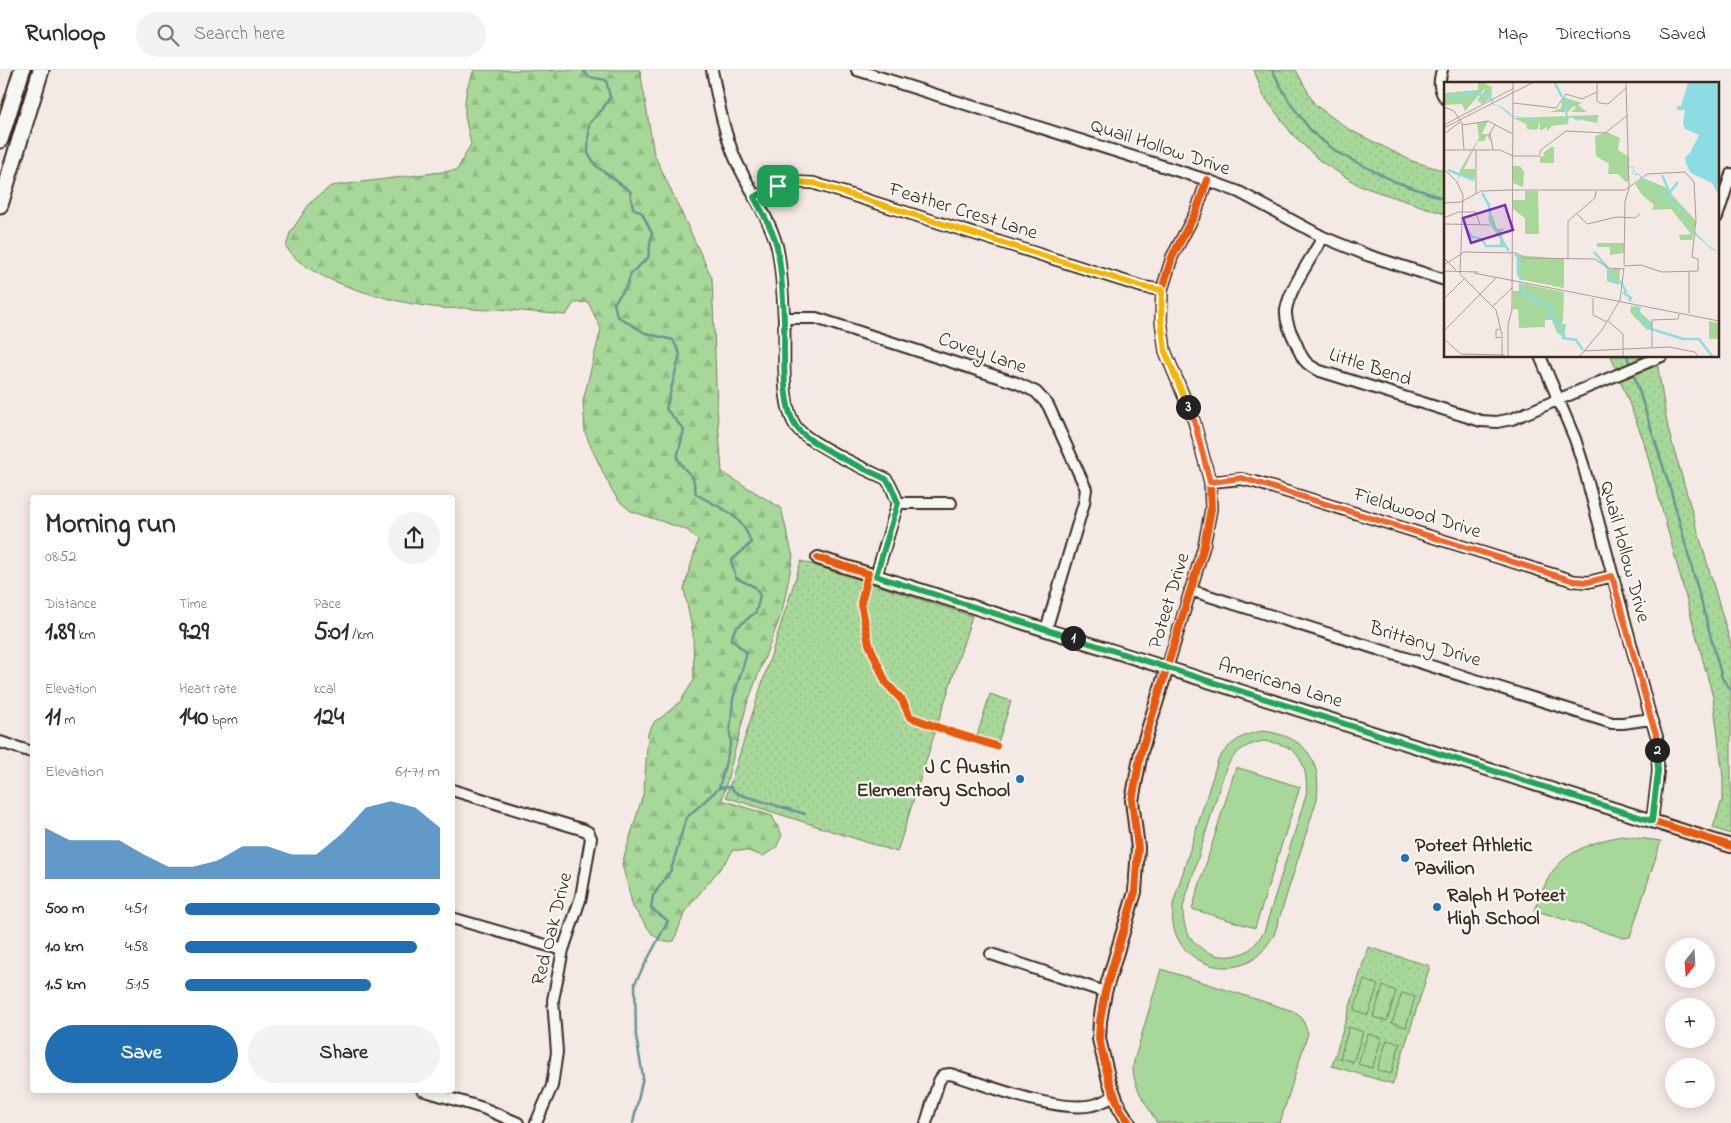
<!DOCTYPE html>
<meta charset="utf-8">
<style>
:root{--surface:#fff;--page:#f2f2f3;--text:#2b2b33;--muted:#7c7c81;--line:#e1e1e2;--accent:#1f6fb2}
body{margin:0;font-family:"Indie Flower",sans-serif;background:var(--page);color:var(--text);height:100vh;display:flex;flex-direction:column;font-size:19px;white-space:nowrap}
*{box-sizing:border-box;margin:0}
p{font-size:16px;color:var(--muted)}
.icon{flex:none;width:28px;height:28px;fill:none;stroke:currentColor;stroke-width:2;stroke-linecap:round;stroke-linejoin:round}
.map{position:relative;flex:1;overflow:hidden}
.panel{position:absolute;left:30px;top:425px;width:425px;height:598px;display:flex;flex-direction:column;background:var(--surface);border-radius:5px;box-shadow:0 2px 12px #0003}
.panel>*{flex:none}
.needle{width:32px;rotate:197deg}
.fabs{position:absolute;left:1665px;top:868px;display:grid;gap:10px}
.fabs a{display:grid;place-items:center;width:50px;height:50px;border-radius:50%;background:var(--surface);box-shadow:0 2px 12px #0003;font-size:25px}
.pin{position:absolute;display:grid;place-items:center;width:42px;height:42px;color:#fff;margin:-21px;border-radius:10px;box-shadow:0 2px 8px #0006}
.km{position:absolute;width:25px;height:25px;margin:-12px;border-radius:50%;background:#222;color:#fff;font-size:14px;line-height:25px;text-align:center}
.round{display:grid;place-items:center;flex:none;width:52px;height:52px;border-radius:26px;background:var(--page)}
.headline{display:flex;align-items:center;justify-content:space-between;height:85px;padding:0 15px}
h1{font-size:28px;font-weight:800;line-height:38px}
.figures{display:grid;grid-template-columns:repeat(3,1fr);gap:8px;height:85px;padding:5px 15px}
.figures div{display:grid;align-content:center}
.figures b{font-size:25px;font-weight:800}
.figures small{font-size:14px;font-weight:400}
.figures p{font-size:14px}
.chart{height:140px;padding:10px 15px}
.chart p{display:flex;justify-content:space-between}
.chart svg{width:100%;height:90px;margin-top:5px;fill:var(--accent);opacity:.7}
.button{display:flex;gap:10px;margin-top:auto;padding:10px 15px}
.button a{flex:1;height:58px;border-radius:30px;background:var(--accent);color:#fff;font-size:20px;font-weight:800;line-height:58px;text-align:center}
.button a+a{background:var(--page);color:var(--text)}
ul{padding:0 15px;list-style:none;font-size:16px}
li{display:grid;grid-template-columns:80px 60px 1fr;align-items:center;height:38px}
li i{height:12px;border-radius:6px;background:var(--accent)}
header{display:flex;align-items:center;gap:30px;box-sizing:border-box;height:70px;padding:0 25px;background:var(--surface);border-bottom:1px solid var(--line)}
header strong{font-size:24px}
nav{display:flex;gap:28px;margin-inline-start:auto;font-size:18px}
.search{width:350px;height:45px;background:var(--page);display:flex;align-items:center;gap:12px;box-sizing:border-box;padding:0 18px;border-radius:28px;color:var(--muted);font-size:19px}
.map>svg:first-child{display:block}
.grass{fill:url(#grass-dots);stroke:#71815c}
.forest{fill:url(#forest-firs);stroke:#71815c}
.garden{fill:#a7d899;stroke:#71815c;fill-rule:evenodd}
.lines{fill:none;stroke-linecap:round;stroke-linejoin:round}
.stream{stroke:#6b9594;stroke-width:2.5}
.minor-casing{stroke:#3b2a1e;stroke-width:14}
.tertiary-casing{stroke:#3b2a1e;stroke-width:16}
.primary-casing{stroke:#3b2a1e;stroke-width:19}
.minor{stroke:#f6f6f2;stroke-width:10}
.tertiary{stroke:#f6f6f2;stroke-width:12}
.primary{stroke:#f6f6f2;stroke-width:15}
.cycleway-casing{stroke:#f6f6f2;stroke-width:11}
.cycleway{stroke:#e8590c;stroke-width:8}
.split-1-casing{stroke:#fff;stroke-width:10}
.split-2-casing{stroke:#fff;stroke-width:10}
.split-3-casing{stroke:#fff;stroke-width:10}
.split-4-casing{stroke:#fff;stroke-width:10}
.split-1{stroke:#22a559;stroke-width:6}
.split-2{stroke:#22a559;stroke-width:6}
.split-3{stroke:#f0652b;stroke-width:6}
.split-4{stroke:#f5b400;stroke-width:6}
.poi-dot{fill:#1f6fb2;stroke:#f6f6f2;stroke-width:2}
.labels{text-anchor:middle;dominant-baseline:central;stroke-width:4.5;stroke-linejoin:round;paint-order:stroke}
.street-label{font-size:20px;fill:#3b2a1e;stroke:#f6f6f2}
.poi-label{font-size:20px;font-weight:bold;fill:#3b2a1e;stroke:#f6f6f2;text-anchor:start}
.inset-river{fill:none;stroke:#8bdde3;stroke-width:2.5}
.inset-road{fill:none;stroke:#ab9d95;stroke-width:1}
.view{fill:#7b2cbf;fill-opacity:0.15;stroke:#7b2cbf;stroke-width:2.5}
.inset-edge{fill:none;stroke:#3b2a1e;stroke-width:2.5}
</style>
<header>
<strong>Runloop</strong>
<div class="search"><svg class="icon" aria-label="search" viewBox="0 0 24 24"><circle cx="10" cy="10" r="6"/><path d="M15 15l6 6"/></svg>Search here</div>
<nav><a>Map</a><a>Directions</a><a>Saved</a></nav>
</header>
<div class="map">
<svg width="1731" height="1053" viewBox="0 0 1731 1053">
<defs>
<pattern id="grass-dots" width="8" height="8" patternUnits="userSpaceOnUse" patternTransform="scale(1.25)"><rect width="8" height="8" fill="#a7d899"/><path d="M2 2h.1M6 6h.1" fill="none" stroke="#91ba83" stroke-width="1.8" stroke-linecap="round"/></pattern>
<pattern id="forest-firs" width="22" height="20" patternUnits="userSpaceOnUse" patternTransform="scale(1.25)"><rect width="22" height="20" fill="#a7d899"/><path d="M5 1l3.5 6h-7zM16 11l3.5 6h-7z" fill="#91ba83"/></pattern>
</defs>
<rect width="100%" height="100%" fill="#f5e9e5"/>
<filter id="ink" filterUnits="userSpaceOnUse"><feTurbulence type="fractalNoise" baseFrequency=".02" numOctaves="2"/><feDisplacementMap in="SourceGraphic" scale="10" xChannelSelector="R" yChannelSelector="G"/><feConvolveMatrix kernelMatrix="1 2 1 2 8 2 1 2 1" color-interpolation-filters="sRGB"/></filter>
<g filter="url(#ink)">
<path class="grass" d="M1254 0H1296L1315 35 1350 60 1412 91 1445 101V144L1360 116 1320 91 1292 64 1263 25Z
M1611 286H1656L1668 359 1731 575V764L1713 758 1723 727V707L1713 627 1643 369Z
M801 491 972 546 897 782 726 727Z
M990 624 1011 631 997 676 976 669Z
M1368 877 1430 896 1393 1014 1332 996Z"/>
<path class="forest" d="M474 0H640L654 84 712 208 717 338 722 402 781 438 793 487 782 542 747 634 722 730 772 746 782 765 776 778 763 786 748 781 733 780 728 789 685 841 674 871 664 872 653 865 633 837 622 794 644 721 648 663 655 651 662 647 680 632 694 610 693 564 684 519 698 470 687 460 631 441 619 431 611 419 591 377 585 362 583 331 601 259 588 232 574 233 566 245 499 239C487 241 476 239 464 238 456 238 448 239 441 238 400 234 308 213 286 177L290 163 310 133 331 116 457 100 471 74 465 46V32L467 18Z"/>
<path class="garden" d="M1263 661C1303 666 1322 687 1317 729L1274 865C1266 877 1258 889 1244 894 1214 905 1177 886 1173 853 1172 847 1173 840 1173 834L1218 690C1229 673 1242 664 1263 661ZM1263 671C1269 672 1277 673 1283 675 1304 683 1308 706 1306 725L1264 862C1259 869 1255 875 1249 880 1225 895 1193 882 1185 856 1183 850 1183 843 1183 837L1225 700C1235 681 1243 676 1263 671Z
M1236 697 1300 717 1255 858 1192 839Z
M1622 766 1661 771 1630 867 1624 868 1534 840C1539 829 1543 818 1549 807 1564 781 1595 771 1622 766Z
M1161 899 1293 941 1302 948 1308 963 1280 1053H1157C1147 1034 1129 1013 1134 991Z
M1364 910 1378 915 1368 945 1354 940Z
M1383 916 1396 921 1387 951 1373 947Z
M1402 923 1415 927 1406 957 1392 953Z
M1349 957 1363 962 1353 992 1340 988Z
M1368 964 1382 968 1372 998 1358 994Z
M1387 970 1400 974 1391 1004 1377 1000Z"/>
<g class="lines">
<path class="stream" d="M551 0H552
M583 0 589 7 606 10 610 27 602 40 589 54 588 83 596 96 630 121 633 138 642 143 652 163 648 188 631 203 627 216 614 233 617 246 645 263 673 270 680 284 666 339 684 360 677 388 683 397 693 408 696 424C721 439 742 443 751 473L731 491 736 508 755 517 760 526 756 542 735 559 731 569 747 583 733 629 730 662 731 672 719 718 686 748 671 800 653 826 651 838 668 851 635 913 636 966 643 1007 633 1053
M1272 0 1290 33 1312 62 1338 83 1396 112 1445 129
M1627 286 1631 297
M1633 302 1671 421 1722 608 1731 620
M719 718 730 717 738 724 805 744"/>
<g class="minor-casing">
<path id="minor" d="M712 0C718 30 723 60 735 88 747 116 773 153 778 181 782 203 783 227 784 250 786 278 779 335 797 358 810 374 865 399 886 409L891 416 898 433 876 506
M857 0 1207 110 1239 122 1323 167 1367 185 1445 210
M1442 0C1439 11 1438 18 1445 28
M754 127 793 112 813 113 1143 217 1162 220
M1717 147 1731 104
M1323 167C1313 186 1289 219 1286 240 1285 251 1291 263 1296 273 1302 288 1304 294 1320 301L1481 351 1497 352 1512 349 1662 286
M784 248H816L1017 313 1036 322 1048 335 1086 419 1084 433 1046 560
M1540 286 1575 369 1583 394 1651 649 1657 667 1658 702 1652 751
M1210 412 1241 409 1255 412 1574 511 1588 512 1613 506
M898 433H951
M1190 520 1612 653H1623L1651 649
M1167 598 1204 476 1211 439 1210 412 1194 351 1165 281 1161 250 1162 220 1172 187 1196 142 1207 110
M0 672 32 682
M452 720 584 760 588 762 591 768 581 827 563 880 553 930 557 982 552 1016 536 1053
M452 848 563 880
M991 884 1105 922
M422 1020 483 1038 518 1053
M926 1053 939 1011 943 1005 950 1004C987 1015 1056 1043 1093 1035 1100 1034 1108 1029 1115 1026"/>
</g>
<g class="tertiary-casing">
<path id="tertiary" d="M818 488 1731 776
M1129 1053 1120 1039 1109 1011 1099 969 1100 951 1105 922 1135 822 1138 778 1132 731 1141 682 1167 598"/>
</g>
<g class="primary-casing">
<path id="primary" d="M0 70 22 0
M0 135 41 0"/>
</g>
<use href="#minor" class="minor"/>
<use href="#tertiary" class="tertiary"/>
<use href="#primary" class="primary"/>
<g class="cycleway-casing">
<path id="cycleway" d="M818 488 1731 776
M868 504 861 533 869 574 886 613 902 630 910 647 945 660 996 676
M1129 1053 1120 1039 1109 1011 1099 969 1100 951 1105 922 1135 822 1138 778 1132 731 1141 682 1204 476 1211 439 1210 412 1194 351 1165 281 1161 250 1162 220 1172 187 1196 142 1207 110"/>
</g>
<use href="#cycleway" class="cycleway"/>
</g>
</g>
<g class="lines" filter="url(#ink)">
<g class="split-1-casing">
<path id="split-1" d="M778 116 754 127C763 144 775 163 778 182 782 204 783 228 784 250 785 278 780 336 797 358 810 375 865 399 886 409L891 416 898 433 876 506 1073 568"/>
</g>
<g class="split-2-casing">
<path id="split-2" d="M1073 568 1652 751 1658 702 1657 680"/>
</g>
<g class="split-3-casing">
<path id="split-3" d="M1188 337 1194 350 1210 412 1242 408 1255 412 1574 511 1588 512 1612 506 1651 649 1657 667V680"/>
</g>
<g class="split-4-casing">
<path id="split-4" d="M778 116 793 112 813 113 1143 217 1162 220 1161 250 1165 281 1188 337"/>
</g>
<use href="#split-1" class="split-1"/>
<use href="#split-2" class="split-2"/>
<use href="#split-3" class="split-3"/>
<use href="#split-4" class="split-4"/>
</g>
<g class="poi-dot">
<circle cx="1020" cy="709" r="5"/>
<circle cx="1405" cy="788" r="5"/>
<circle cx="1437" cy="837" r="5"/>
</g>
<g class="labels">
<g class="street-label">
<text transform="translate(1160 78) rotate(18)">Quail Hollow Drive</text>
<text transform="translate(963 142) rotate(17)">Feather Crest Lane</text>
<text transform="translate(982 284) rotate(19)">Covey Lane</text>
<text transform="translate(1370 298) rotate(18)">Little Bend</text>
<text transform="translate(1417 444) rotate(17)">Fieldwood Drive</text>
<text transform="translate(1624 482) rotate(75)">Quail Hollow Drive</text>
<text transform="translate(1170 531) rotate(-73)">Poteet Drive</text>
<text transform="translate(1425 575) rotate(17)">Brittany Drive</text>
<text transform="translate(1280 614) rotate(17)">Americana Lane</text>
<text transform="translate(553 859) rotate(-76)">Red Oak Drive</text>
</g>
<g class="poi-label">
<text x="1010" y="698" text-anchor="end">J C Austin<tspan x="1010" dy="23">Elementary School</tspan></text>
<text x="1415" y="776">Poteet Athletic<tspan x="1415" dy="23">Pavilion</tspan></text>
<text x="1447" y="826">Ralph H Poteet<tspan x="1447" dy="23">High School</tspan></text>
</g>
</g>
<g transform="translate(1444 12)">
<rect width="275" height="275" fill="#f5e9e5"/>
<path d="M34 1H40L42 5 21 29 18 22 0 23V11L34 8ZM44 39 38 52H46V59L43 53 40 59H34L20 87H31V97L17 92 13 100 16 88 35 56 33 41ZM107 65H110V81H96V74H101L99 71ZM69 84H76L80 90 79 105 69 101ZM69 118H81V136L69 127ZM153 161H180V171L166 173V165H153ZM74 173 120 177V206L75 197ZM163 187H176L175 203 163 199ZM75 201 120 210 119 238H101V245L75 246 74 227H69V209H75ZM265 239 275 241V257H265Z" fill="#a7d899"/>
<path d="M40 1 48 5 47 16 38 22 33 18 41 8ZM119 15 138 21 134 23 143 30H127L132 26 130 24 124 30H106L117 26ZM155 33 152 41 125 35 124 42 108 44 103 49V45L96 49V39L94 47 90 48 83 47 82 42 69 36ZM163 50 176 56 174 68 185 75V98L182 100 174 92H164L165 82 152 74 151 54ZM199 96 221 105 252 139 248 158H236L235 153 247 152 227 127 208 128 210 123 198 113 191 102ZM81 109H94L95 152H81ZM48 133 53 147 61 146 57 150 61 164H56V157L46 142 44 136ZM187 224 197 225 196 230 208 241V248H203L186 230ZM108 238H119L118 242H122L120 255 113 251Z" fill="#a7d899"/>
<path d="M41 1 49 9 48 13 47 14 51 24 55 23 65 30 68 34 83 35 89 36 90 38 95 37 97 42 102 37 105 39 106 40H109L112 41 114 40H116L119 36H122L123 34 133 36 134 38 138 37 145 35 153 38 154 39 153 42 159 45 181 82 185 85 188 84 190 86 191 90H189L190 93 192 91 195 92 197 94 198 97 201 98 204 101 207 106 221 114 228 120 231 121 235 123 237 126 236 129 239 127 241 128 240 130 238 131H242L243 133 239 139 241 140 243 144 252 151 265 164 275 170 267 167 243 145 238 139 243 133 238 132 240 128 235 129 233 123 226 120 207 106 198 98 195 93H190L188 90 190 87 188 85 185 86 181 82 159 45 153 43V38L145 36 134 39 124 34 122 36 116 40 113 41 107 40 106 41 102 37 97 42 94 38 90 39 82 35H68L55 24H50L46 17 49 9ZM244 1H275V114L268 101 247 91 242 82 241 75 246 71 255 53 241 47 239 41 241 28H233V24H237Z" fill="#8bdde3"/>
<path class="inset-river" d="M111 1 118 15M0 14 17 15 24 11 47 14M119 16 125 20 121 27 123 34M4 88 30 98M218 93 225 109M38 111 45 123 47 141 65 169M226 119V110L234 100M21 144 28 155 38 157 42 164H62M150 170 164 186 166 197 177 200 182 209 180 211 187 216 185 219M70 173 74 174V192L78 198M78 202 80 214H87L92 222 95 218 107 225 109 229 105 233 112 237 110 241 120 244 115 249 120 253 119 256 132 258 139 268M193 224 196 235 205 243 204 246 239 257H255L268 274"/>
<path class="inset-road" d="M153 1V19L156 21 164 22 182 6M69 21 112 26 122 12 138 17 153 10M0 25 10 29 19 43 44 39 69 52M18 42 20 68M0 43 70 6M0 46 88 1M0 52 16 40M0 68H56L69 74M32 68V111M49 68 46 51 51 43M69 74H95L97 68 122 49 161 51 184 33M0 87 13 100 19 113 16 192 52 228 58 253V274M68 108H181L203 92 241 90 250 100 252 138 248 175 254 177V189L218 190 197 183 180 184M0 121 17 120 37 109 68 108M133 132 143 142 173 135 191 136 196 132M0 136 14 130H32L36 143M0 142 46 143M0 176 12 188M124 177V139L151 116 152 109M0 183 20 170 73 171 80 176 151 177 164 186 180 187M180 183 181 120 185 106 182 1M0 189 34 190M30 191 275 239M149 216V233L163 240M0 217 21 196M176 218 180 186M48 225 68 206M245 231V190M164 239 179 252V274M56 247 52 248V256L57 255M0 249 52 196M0 257 17 272 61 273M208 265V238L234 237 235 232M140 269 225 265 251 270 254 274M64 274V242L68 228 69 1M136 274 158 248 176 218"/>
<path class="view" d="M61 123 69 148 27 161 19 136Z"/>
<rect width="275" height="275" class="inset-edge"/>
</g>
</svg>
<div class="fabs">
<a><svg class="needle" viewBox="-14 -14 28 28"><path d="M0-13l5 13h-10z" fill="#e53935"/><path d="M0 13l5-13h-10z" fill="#7c7c81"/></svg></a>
<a>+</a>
<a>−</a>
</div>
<div class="pin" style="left:778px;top:116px;background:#1e9e55"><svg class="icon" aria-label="arrive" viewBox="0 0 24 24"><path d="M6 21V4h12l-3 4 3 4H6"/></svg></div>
<b class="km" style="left:1073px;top:568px">1</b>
<b class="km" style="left:1657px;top:680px">2</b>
<b class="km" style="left:1188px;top:337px">3</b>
<section class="panel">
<div class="headline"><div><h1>Morning run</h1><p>08:52</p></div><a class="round"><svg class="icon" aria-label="share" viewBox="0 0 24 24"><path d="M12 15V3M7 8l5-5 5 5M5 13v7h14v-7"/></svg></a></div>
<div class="figures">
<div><p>Distance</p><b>1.89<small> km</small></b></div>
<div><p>Time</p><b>9:29</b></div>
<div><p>Pace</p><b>5:01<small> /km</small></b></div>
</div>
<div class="figures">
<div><p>Elevation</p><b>11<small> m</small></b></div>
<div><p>Heart rate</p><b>140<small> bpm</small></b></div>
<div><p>kcal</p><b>124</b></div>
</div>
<div class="chart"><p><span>Elevation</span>61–71 m</p>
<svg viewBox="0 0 160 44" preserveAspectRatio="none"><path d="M0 44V19L10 25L20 25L30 25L40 32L50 38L60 38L70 35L80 28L90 28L100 32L110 32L120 22L130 9L140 6L150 9L160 19V44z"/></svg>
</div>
<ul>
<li><b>500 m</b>4:51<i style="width:100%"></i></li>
<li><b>1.0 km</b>4:58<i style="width:91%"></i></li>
<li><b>1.5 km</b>5:15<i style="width:73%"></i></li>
</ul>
<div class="button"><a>Save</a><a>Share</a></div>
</section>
</div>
